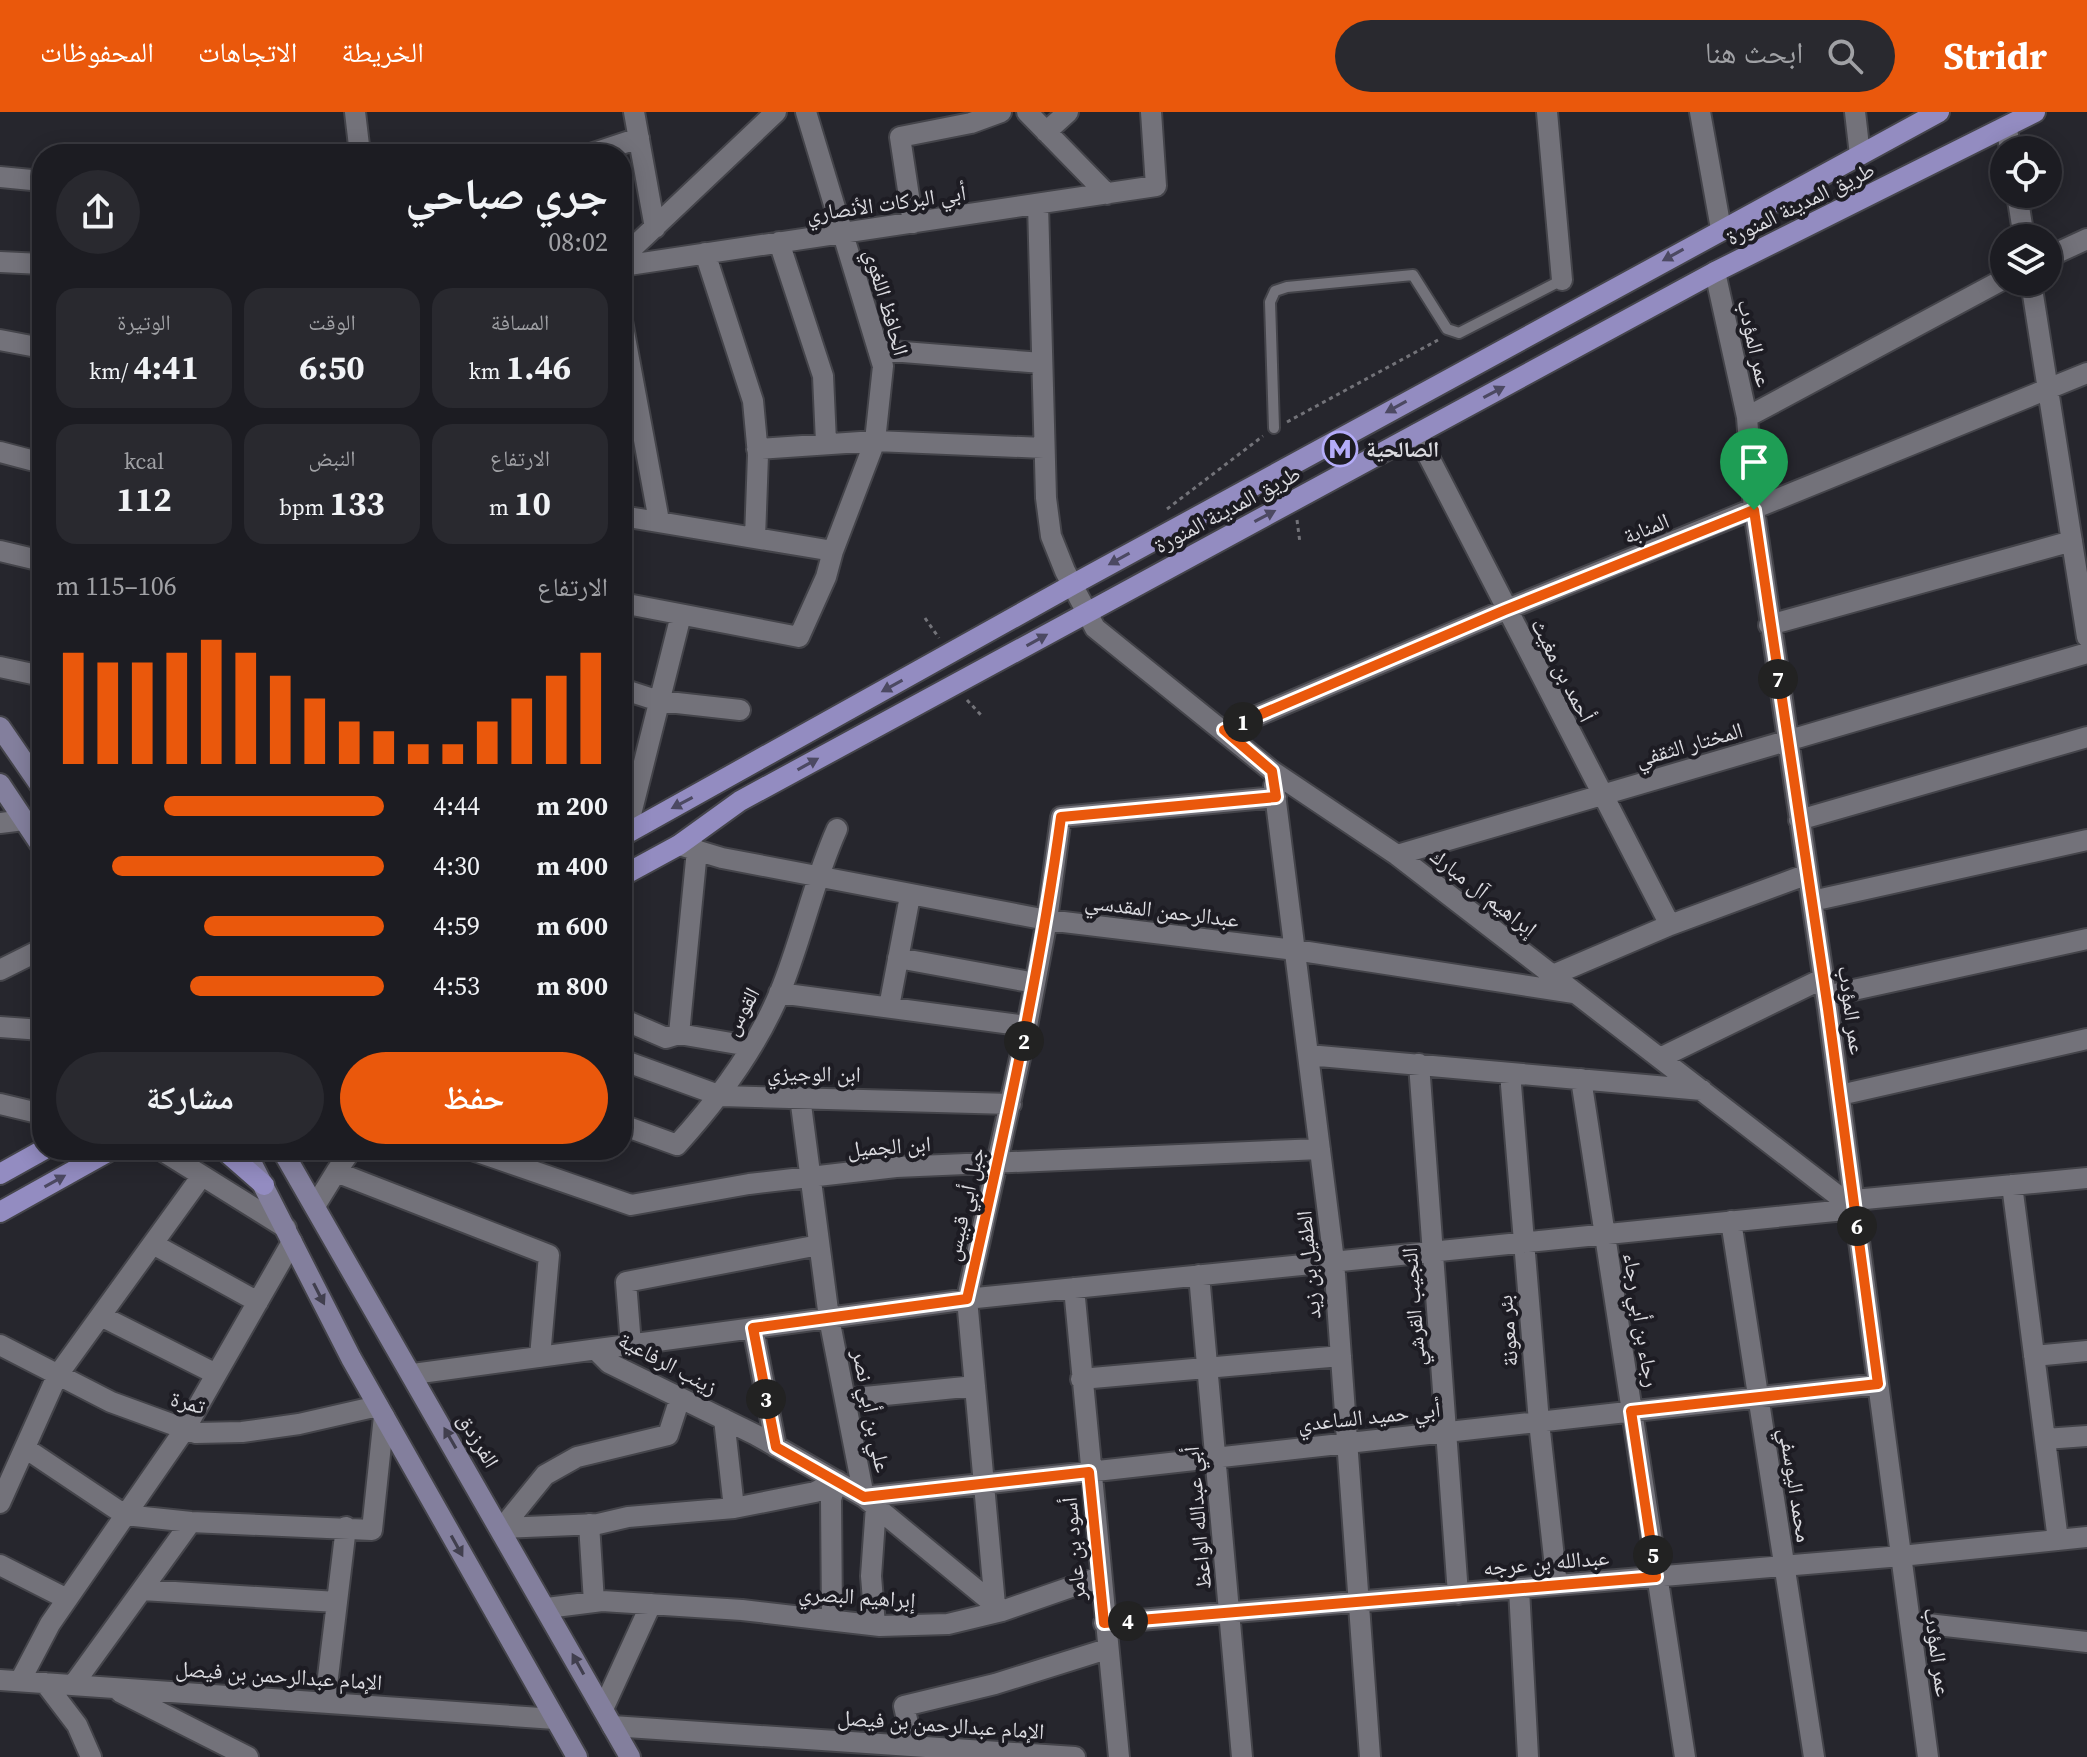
<!DOCTYPE html>
<html lang="ar">
<meta charset="utf-8">
<style>
:root{--surface:#1c1c22;--page:#29292f;--text:#f1f3f6;--muted:#a0a1a5;--line:#3a3a40;--accent:#ea580c}
body{margin:0;font-family:"Source Serif 4","Noto Naskh Arabic",serif;background:var(--page);color:var(--text);direction:rtl;height:100vh;display:flex;flex-direction:column;font-size:30px;white-space:nowrap}
*{box-sizing:border-box;margin:0}
p{font-size:26px;color:var(--muted)}
.icon{flex:none;width:44px;height:44px;fill:none;stroke:currentColor;stroke-width:2;stroke-linecap:round;stroke-linejoin:round}
.map{position:relative;flex:1;overflow:hidden;direction:ltr}
.details{position:absolute;left:32px;top:32px;width:600px;height:1016px;display:flex;flex-direction:column;background:var(--surface);border-radius:32px;box-shadow:0 4px 20px #0003,0 0 0 2px var(--line);direction:rtl}
.details>*{flex:none}
.tools{position:absolute;left:1990px;top:24px;display:grid;gap:16px}
.tools a{display:grid;place-items:center;width:72px;height:72px;border-radius:50%;background:var(--surface);box-shadow:0 4px 20px #0003,0 0 0 2px var(--line);font-size:40px}
.pin{position:absolute;display:grid;place-items:center;width:68px;height:68px;color:#fff;margin:-82px -34px;border-radius:50% 50% 50% 0;rotate:-45deg;box-shadow:0 0 8px #0007}
.pin .icon{rotate:45deg}
.km{position:absolute;width:40px;height:40px;margin:-20px;border-radius:50%;background:#222;color:#fff;font-size:22px;line-height:40px;text-align:center}
.round{display:grid;place-items:center;flex:none;width:84px;height:84px;border-radius:42px;background:var(--page)}
.overview{display:flex;align-items:center;justify-content:space-between;height:136px;padding:0 24px}
h1{font-size:44px;font-weight:700;line-height:60px}
.figures{display:grid;grid-template-columns:repeat(3,1fr);gap:12px;height:136px;padding:8px 24px}
.figures div{display:grid;align-content:center;border-radius:20px;background:var(--page);text-align:center}
.figures b{font-size:34px;font-weight:700}
.figures small{font-size:22px;font-weight:400}
.figures p{font-size:22px}
.chart{height:224px;padding:16px 24px}
.chart p{display:flex;justify-content:space-between}
.chart svg{width:100%;height:144px;margin-top:8px;stroke:var(--accent);stroke-width:6}
.primary-button{display:flex;gap:16px;margin-top:auto;padding:16px 24px}
.primary-button a{flex:1;height:92px;border-radius:48px;background:var(--accent);color:#fff;font-size:32px;font-weight:700;line-height:92px;text-align:center}
.primary-button a+a{background:var(--page);color:var(--text)}
ul{padding:0 24px;list-style:none;font-size:26px}
li{display:grid;grid-template-columns:128px 96px 1fr;align-items:center;height:60px}
li i{height:20px;border-radius:10px;background:var(--accent)}
header{display:flex;align-items:center;gap:48px;box-sizing:border-box;height:112px;padding:0 40px;background:var(--accent);color:#fff}
header strong{font-size:38px}
nav{display:flex;gap:44px;margin-inline-start:auto;font-size:28px}
.search{width:560px;height:72px;background:var(--page);display:flex;align-items:center;gap:20px;box-sizing:border-box;padding:0 28px;border-radius:44px;color:var(--muted);font-size:30px}
.map>svg:first-child{display:block}
.lines{fill:none;stroke-linecap:round;stroke-linejoin:round}
.lane-casing{stroke:#44444a;stroke-width:14}
.street-casing{stroke:#44444a;stroke-width:24}
.secondary-casing{stroke:#44444a;stroke-width:24}
.primary-casing{stroke:#44444a;stroke-width:24}
.path{stroke:#737379;stroke-width:3;stroke-dasharray:4 4;stroke-linecap:butt}
.lane{stroke:#73727a;stroke-width:10}
.street{stroke:#73727a;stroke-width:20}
.secondary{stroke:#837f9d;stroke-width:20}
.primary{stroke:#938cc1;stroke-width:20}
.oneway{fill:#4c4962}
.oneway2{fill:#413f4e}
.route-casing{stroke:#fff;stroke-width:16}
.route{stroke:#ea580c;stroke-width:10}
.labels{text-anchor:middle;dominant-baseline:central;stroke-width:8;stroke-linejoin:round;paint-order:stroke}
.street-label{font-size:22px;fill:#dbdbe0;stroke:#1d1c23}
.poi-label{font-size:22px;font-weight:bold;fill:#dbdbe0;stroke:#1d1c23;text-anchor:start}
</style>
<header>
<strong>Stridr</strong>
<div class="search"><svg class="icon" aria-label="search" viewBox="0 0 24 24"><circle cx="10" cy="10" r="6"/><path d="M15 15l6 6"/></svg>ابحث هنا</div>
<nav><a>الخريطة</a><a>الاتجاهات</a><a>المحفوظات</a></nav>
</header>
<div class="map">
<svg width="2087" height="1645" viewBox="0 0 2087 1645">
<rect width="100%" height="100%" fill="#26262d"/>
<g class="lines">
<g class="lane-casing">
<path id="lane" d="M1274 316 1270 190 1275 179 1287 175 1413 163 1447 217 1459 221 1562 168"/>
</g>
<g class="street-casing">
<path id="street" d="M355 0 360 42
M634 0 655 116
M806 0 883 254 875 329 833 439
M1027 0 1107 82
M1547 0 1562 168
M1700 0 1721 117
M1855 0 1860 43
M2007 16 2010 38
M1046 20 1068 0
M591 42 639 26
M0 65 42 69
M2017 82 2024 126
M1038 92 1046 386 1051 424 1065 459 1095 516 1272 659 1397 743 1855 1097
M913 111 900 25 971 11 1001 0
M779 130 823 264 826 330
M705 141 753 289 758 343 755 426
M2048 145 2087 127
M622 146 776 0
M0 150 42 152
M622 154 1156 74 1151 0
M1715 160 1747 305 1754 398 1828 897 1928 1645
M2031 170 2087 525
M622 209 659 409
M0 228 42 236
M878 238 1042 251
M1747 305 2004 167
M1417 322 1670 813
M757 337 875 329 1044 336
M0 340 42 351
M622 404 833 439 826 465 799 525 622 491
M0 439 42 449
M1769 513 2072 429
M0 555 42 564
M622 577 659 589 740 598
M1224 618 1505 498 2087 261
M1274 674 1334 1149 1370 1645
M1799 708 2087 625
M0 711 24 708
M626 722 681 503
M679 733 722 746 1047 808 1295 838 1574 881
M1397 743 2087 541
M1812 789 2087 728
M898 846 1035 871
M0 858 42 837
M1553 863 1670 813 1808 762
M779 881 1027 914
M1826 884 2087 827
M889 895 910 784
M622 907 666 926 679 922 749 934
M0 915 42 918
M679 922 697 738
M1308 943 1702 978
M1660 946 1824 866
M622 948 721 984 1011 992
M1419 952 1458 1482
M1510 961 1539 1310 1557 1473
M1581 967 1685 1645
M1840 983 2087 927
M800 985 829 1206 864 1385 1878 1272
M0 992 42 1002
M622 1013 677 1033C718 988 756 937 780 880 802 827 813 770 837 717
M161 1038 286 1116
M472 1038 631 1093 749 1072 896 1055 1320 1037
M336 1060 351 1038
M2012 1073 2058 1428
M1854 1088 2087 1066
M315 1094 336 1060 549 1143 540 1245
M1731 1109 1814 1645
M153 1132 258 1190
M1199 1163 1242 1645
M1074 1176 1119 1645
M101 1204 216 1262
M753 1216 776 1335
M0 1233 111 1290 196 1321 242 1320 299 1312 378 1294
M631 1233 626 1170 819 1133
M596 1238 609 1251 756 1323 864 1385 995 1493
M2034 1244 2087 1239
M413 1262 976 1186 1855 1097
M1081 1267 1341 1244
M845 1287 975 1274
M724 1307 734 1396
M2045 1327 2087 1324
M25 1336 125 1403 191 1410 372 1418 384 1304
M0 1391 57 1264 201 1065
M589 1412 594 1490
M502 1416 598 1412 628 1405 734 1396 815 1380 837 1369
M502 1416 545 1363 577 1345 668 1323 680 1286
M0 1453 67 1487
M1519 1477 1528 1645
M142 1478 337 1490
M995 1493 967 1187 1027 914 1047 808 1061 705 1276 685
M547 1496 602 1489 742 1498 880 1514 948 1512 1002 1499 1100 1465
M832 1508 831 1387 837 1369
M1910 1510 2087 1530
M1104 1511 1901 1444 2087 1425
M875 1513 871 1464 876 1394
M0 1568 555 1607
M20 1569 50 1512 185 1317 292 1130
M45 1571 77 1613 91 1645
M73 1573 191 1410
M120 1580 248 1645
M325 1590 346 1415
M603 1597 651 1492
M612 1614 1075 1645
M913 1634 904 1594 995 1572 1107 1537"/>
</g>
<g class="secondary-casing">
<path id="secondary" d="M0 615 42 676
M0 672 42 735
M245 1038 351 1246 577 1645
M282 1038 630 1645"/>
</g>
<g class="primary-casing">
<path id="primary" d="M622 724 1072 473 1939 0
M622 764 679 733 740 689 1715 160 2035 0
M224 1038 264 1073
M0 1062 43 1038
M0 1100 111 1038"/>
</g>
<path class="path" d="M1287 310 1438 228
M1167 397 1263 324
M1297 408 1300 431
M925 506 939 526
M967 588 981 603"/>
<use href="#lane" class="lane"/>
<use href="#street" class="street"/>
<use href="#secondary" class="secondary"/>
<use href="#primary" class="primary"/>
</g>
<defs><path id="oneway-solid" d="M-6-.8H1V-3.2L6.5 0L1 3.2V.8H-6Z" transform="scale(2)"/></defs>
<g class="oneway">
<use href="#oneway-solid" transform="translate(1673 143) rotate(151)"/>
<use href="#oneway-solid" transform="translate(1494 280) rotate(-28)"/>
<use href="#oneway-solid" transform="translate(1396 295) rotate(151)"/>
<use href="#oneway-solid" transform="translate(1265 404) rotate(-28)"/>
<use href="#oneway-solid" transform="translate(1119 447) rotate(151)"/>
<use href="#oneway-solid" transform="translate(1037 528) rotate(-29)"/>
<use href="#oneway-solid" transform="translate(892 574) rotate(151)"/>
<use href="#oneway-solid" transform="translate(808 652) rotate(-29)"/>
<use href="#oneway-solid" transform="translate(682 691) rotate(152)"/>
<use href="#oneway-solid" transform="translate(55 1069) rotate(-29)"/>
</g>
<g class="oneway2">
<use href="#oneway-solid" transform="translate(319 1182) rotate(63)"/>
<use href="#oneway-solid" transform="translate(450 1326) rotate(-120)"/>
<use href="#oneway-solid" transform="translate(457 1434) rotate(61)"/>
<use href="#oneway-solid" transform="translate(578 1552) rotate(-119)"/>
</g>
<g class="lines">
<g class="route-casing">
<path id="route" d="M1754 398 1828 897 1878 1272 1631 1299 1656 1465 1104 1511 1089 1360 864 1385 776 1335 753 1216 967 1187C1003 1027 1039 867 1061 705L1276 685 1272 659 1224 618 1505 498Z"/>
</g>
<use href="#route" class="route"/>
</g>
<defs>
<g id="metro-ring" transform="scale(1.8)"><circle r="9.5" fill="#1d1c23" stroke="#b4acf9" stroke-width="1.5"/><path d="M-5.5 5V-5H-3L0 0L3-5H5.5V5H3V-.5L0 4L-3-.5V5Z" fill="#b4acf9"/></g>
</defs>
<g fill-rule="evenodd">
<use href="#metro-ring" x="1340" y="337"/>
</g>
<g class="labels">
<g class="street-label">
<text transform="translate(886 91) rotate(-8)">أبي البركات الأنصاري</text>
<text transform="translate(1800 91) rotate(-26)">طريق المدينة المنورة</text>
<text transform="translate(887 190) rotate(74)">الحافظ اللغوي</text>
<text transform="translate(1755 231) rotate(77)">عمر المؤدب</text>
<text transform="translate(1227 397) rotate(-28)">طريق المدينة المنورة</text>
<text transform="translate(1646 416) rotate(-22)">المنابة</text>
<text transform="translate(1563 558) rotate(63)">أحمد بن مغيث</text>
<text transform="translate(1689 632) rotate(-16)">المختار الثقفي</text>
<text transform="translate(1484 780) rotate(38)">إبراهيم آل مبارك</text>
<text transform="translate(1162 798) rotate(7)">عبدالرحمن المقدسي</text>
<text transform="translate(1852 898) rotate(82)">عمر المؤدب</text>
<text transform="translate(741 899) rotate(-61)">القوس</text>
<text transform="translate(814 961) rotate(1)">ابن الوجيزي</text>
<text transform="translate(889 1034) rotate(-4)">ابن الجميل</text>
<text transform="translate(964 1092) rotate(-77)">جبل أبي قبيس</text>
<text transform="translate(1308 1153) rotate(-95)">الطفيل بن زيد</text>
<text transform="translate(1413 1195) rotate(-94)">النجيب القرشي</text>
<text transform="translate(1642 1208) rotate(81)">رجاء بن أبي رجاء</text>
<text transform="translate(1507 1219) rotate(-95)">بئر معونة</text>
<text transform="translate(668 1251) rotate(28)">زينب الرفاعية</text>
<text transform="translate(188 1290) rotate(15)">تمرة</text>
<text transform="translate(872 1299) rotate(79)">علي بن أبي نصر</text>
<text transform="translate(1369 1304) rotate(-6)">أبي حميد الساعدي</text>
<text transform="translate(479 1328) rotate(60)">الفرزدق</text>
<text transform="translate(1796 1373) rotate(81)">محمد اليوسفي</text>
<text transform="translate(1197 1406) rotate(-95)">أبي عبدالله الواعظ</text>
<text transform="translate(1073 1437) rotate(-95)">أسود بن عامر</text>
<text transform="translate(1546 1450) rotate(-5)">عبدالله بن عرجه</text>
<text transform="translate(857 1484) rotate(4)">إبراهيم البصري</text>
<text transform="translate(1938 1540) rotate(82)">عمر المؤدب</text>
<text transform="translate(279 1563) rotate(4)">الإمام عبدالرحمن بن فيصل</text>
<text transform="translate(941 1612) rotate(4)">الإمام عبدالرحمن بن فيصل</text>
</g>
<g class="poi-label">
<text x="1366" y="337">الصالحية</text>
</g>
</g>
</svg>
<div class="tools">
<a><svg class="icon" aria-label="locate" viewBox="0 0 24 24"><circle cx="12" cy="12" r="6"/><path d="M12 2v4M12 18v4M2 12h4M18 12h4"/></svg></a>
<a><svg class="icon" aria-label="layers" viewBox="0 0 24 24"><path d="M12 4l9 5-9 5-9-5zM3 14l9 5 9-5"/></svg></a>
</div>
<div class="pin" style="left:1754px;top:398px;background:#1e9e55"><svg class="icon" aria-label="arrive" viewBox="0 0 24 24"><path d="M6 21V4h12l-3 4 3 4H6"/></svg></div>
<b class="km" style="left:1243px;top:610px">1</b>
<b class="km" style="left:1024px;top:929px">2</b>
<b class="km" style="left:766px;top:1287px">3</b>
<b class="km" style="left:1128px;top:1509px">4</b>
<b class="km" style="left:1653px;top:1443px">5</b>
<b class="km" style="left:1857px;top:1114px">6</b>
<b class="km" style="left:1778px;top:567px">7</b>
<section class="details">
<div class="overview"><div><h1>جري صباحي</h1><p>08:02</p></div><a class="round"><svg class="icon" aria-label="share" viewBox="0 0 24 24"><path d="M12 15V3M7 8l5-5 5 5M5 13v7h14v-7"/></svg></a></div>
<div class="figures">
<div><p>المسافة</p><b>1.46<small> km</small></b></div>
<div><p>الوقت</p><b>6:50</b></div>
<div><p>الوتيرة</p><b>4:41<small> /km</small></b></div>
</div>
<div class="figures">
<div><p>الارتفاع</p><b>10<small> m</small></b></div>
<div><p>النبض</p><b>133<small> bpm</small></b></div>
<div><p>kcal</p><b>112</b></div>
</div>
<div class="chart"><p><span>الارتفاع</span>106–115 m</p>
<svg viewBox="0 0 160 44" preserveAspectRatio="none"><path d="M5 44V10M15 44V13M25 44V13M35 44V10M45 44V6M55 44V10M65 44V17M75 44V24M85 44V31M95 44V34M105 44V38M115 44V38M125 44V31M135 44V24M145 44V17M155 44V10"/></svg>
</div>
<ul>
<li><b>200 m</b>4:44<i style="width:67%"></i></li>
<li><b>400 m</b>4:30<i style="width:83%"></i></li>
<li><b>600 m</b>4:59<i style="width:55%"></i></li>
<li><b>800 m</b>4:53<i style="width:59%"></i></li>
</ul>
<div class="primary-button"><a>حفظ</a><a>مشاركة</a></div>
</section>
</div>
